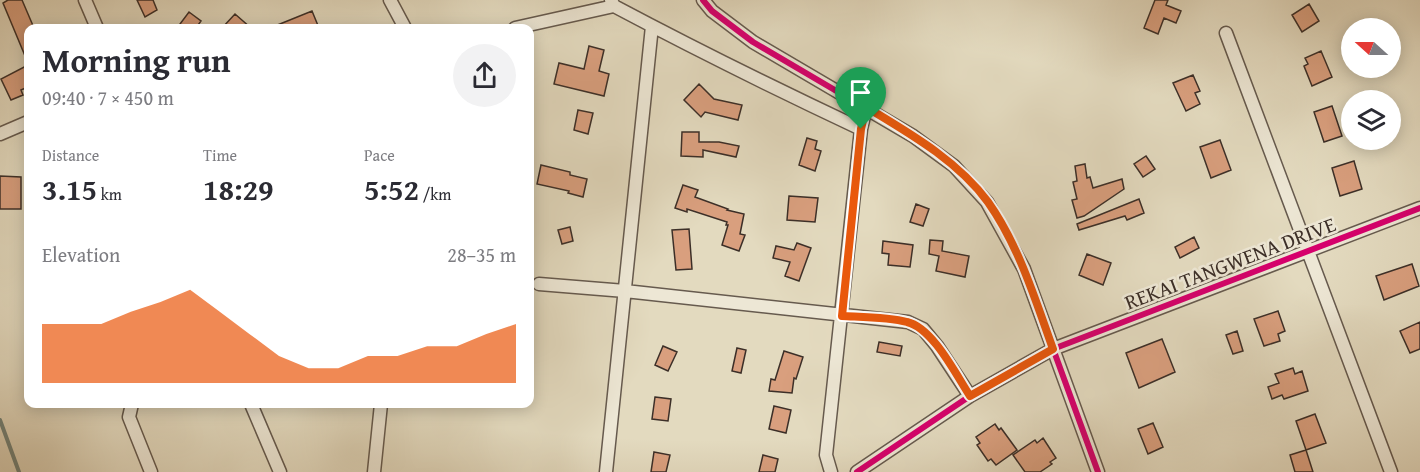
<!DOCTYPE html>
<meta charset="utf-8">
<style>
:root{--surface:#fff;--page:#f2f2f3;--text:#2b2b33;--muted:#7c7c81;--accent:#ea580c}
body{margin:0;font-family:"Gentium Book Plus",serif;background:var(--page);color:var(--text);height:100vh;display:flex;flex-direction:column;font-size:22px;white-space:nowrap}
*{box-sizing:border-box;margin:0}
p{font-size:20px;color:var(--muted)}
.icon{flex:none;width:33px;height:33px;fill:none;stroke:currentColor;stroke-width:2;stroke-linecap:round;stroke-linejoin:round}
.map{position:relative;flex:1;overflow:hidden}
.drawer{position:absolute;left:24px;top:24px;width:510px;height:384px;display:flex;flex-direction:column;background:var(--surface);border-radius:12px;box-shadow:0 3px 15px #0003}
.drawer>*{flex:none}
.needle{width:39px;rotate:291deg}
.controls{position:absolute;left:1341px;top:18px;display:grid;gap:12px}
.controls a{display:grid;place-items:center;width:60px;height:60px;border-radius:50%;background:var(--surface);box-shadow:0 3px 15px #0003;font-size:30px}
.pin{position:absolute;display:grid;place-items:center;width:51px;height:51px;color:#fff;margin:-62px -26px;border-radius:50% 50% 50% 0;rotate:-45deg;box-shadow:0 0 6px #0007}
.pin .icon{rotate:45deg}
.round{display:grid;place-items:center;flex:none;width:63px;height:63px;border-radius:32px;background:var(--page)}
.head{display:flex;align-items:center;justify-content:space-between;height:102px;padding:0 18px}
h1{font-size:33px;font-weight:700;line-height:45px}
.figures{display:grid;grid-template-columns:repeat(3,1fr);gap:9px;height:102px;padding:6px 18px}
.figures div{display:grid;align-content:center}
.figures b{font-size:30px;font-weight:700}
.figures small{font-size:16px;font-weight:400}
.figures p{font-size:16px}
.chart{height:168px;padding:12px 18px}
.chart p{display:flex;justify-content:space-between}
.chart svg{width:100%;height:108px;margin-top:6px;fill:var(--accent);opacity:.7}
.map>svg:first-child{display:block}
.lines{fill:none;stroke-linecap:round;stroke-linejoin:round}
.stream{stroke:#71837b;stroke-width:4}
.building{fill:#d99f7e;stroke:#3c2f28;stroke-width:1.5}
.minor-casing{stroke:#665a4e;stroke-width:15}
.minor{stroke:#ede7d5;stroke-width:12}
.cycleway-casing{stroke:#ede7d5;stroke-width:10}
.cycleway{stroke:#d6006c;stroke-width:6}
.route-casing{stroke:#fff;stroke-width:12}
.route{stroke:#ea580c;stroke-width:8}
.labels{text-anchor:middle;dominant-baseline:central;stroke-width:5;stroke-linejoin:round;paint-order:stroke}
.street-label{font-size:21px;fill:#3c2f28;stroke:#ede7d5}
</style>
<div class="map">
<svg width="1420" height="472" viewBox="0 0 1420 472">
<rect width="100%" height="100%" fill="#e3dabf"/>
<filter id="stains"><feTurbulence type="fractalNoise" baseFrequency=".00333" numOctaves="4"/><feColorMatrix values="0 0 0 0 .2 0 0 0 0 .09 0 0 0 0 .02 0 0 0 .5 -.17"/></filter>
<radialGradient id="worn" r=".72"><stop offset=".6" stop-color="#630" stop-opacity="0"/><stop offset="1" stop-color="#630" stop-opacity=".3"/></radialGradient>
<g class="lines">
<path class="stream" d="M0 420 19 472"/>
</g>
<path class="building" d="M8 0H22L34 28H28V63L3 3Z
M137 0H153L157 10 145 17Z
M1155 0H1168L1166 5 1181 11 1176 23 1164 18 1158 34 1144 28Z
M1309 4 1319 21 1302 32 1292 15Z
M312 11 319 28H270Z
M189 12 201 21 196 28H177Z
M235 14 251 28H222Z
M589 46 604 50 599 71 609 74 604 96 554 84 559 63 584 69Z
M1321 51 1332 77 1312 86 1304 66 1308 64 1305 58Z
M28 65V87L21 90 23 95 11 100 1 79Z
M1193 75 1200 91 1195 93 1200 104 1186 111 1173 83Z
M699 84 714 99 742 105 738 120 705 112 701 117 684 100Z
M1332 106 1342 136 1324 142 1314 112Z
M578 110 593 113 588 134 574 130Z
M682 132H699V142H719L739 146 736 157 703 150V157L681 156Z
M807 138 817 141 815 149 821 151 815 171 799 165Z
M1220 140 1231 170 1211 178 1200 147Z
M1146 156 1155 169 1143 177 1134 164Z
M1354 161 1362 189 1340 196 1332 168Z
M1085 164 1087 178 1090 177 1093 188 1122 179 1124 189 1084 216 1077 218 1072 200 1077 199 1073 182 1077 181 1075 166Z
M541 165 570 172V175L587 179 583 197 568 193 569 191 537 184Z
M0 176 21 177V209H0Z
M683 185 698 190 695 197 728 209 727 210 744 214 740 234 745 235 739 251 722 245 728 225H726L727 222 687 209V212L675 208Z
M789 196 818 198 815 222 787 220Z
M1139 199 1144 213 1127 220 1125 216 1079 230 1077 224Z
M916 204 929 209 923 226 910 222Z
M570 227 573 241 562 244 558 230Z
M689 229 692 269 676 270 672 230Z
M1194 237 1199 248 1180 258 1175 247Z
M930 240 943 241 942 251 969 256 965 277 936 271 939 256 929 254Z
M883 241 913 245 910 267 888 265 889 254 882 253Z
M797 243 811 248 799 281 785 276 790 262 773 258 776 246 794 250Z
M1087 254 1111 263 1103 285 1079 275Z
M1412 264 1419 286 1384 300 1376 276Z
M1278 311 1285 331 1278 334 1280 341 1264 346 1254 319Z
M1420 322V349L1410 353 1400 331Z
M1237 331 1243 351 1233 354 1226 335Z
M1162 339 1175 372 1139 388 1126 353Z
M879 342 902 346 900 356 877 352Z
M663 346 677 352 668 371 655 365Z
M737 348 746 350 741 373 732 371Z
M784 351 803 357 796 379 794 378 792 393 769 391 771 379 775 380Z
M1293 368 1295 374 1302 371 1308 391 1284 399 1282 395 1272 399 1268 387 1279 383 1275 374Z
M655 397 671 399 668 421 652 419Z
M774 406 791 410 786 433 769 429Z
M1315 414 1326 443 1306 450 1296 421Z
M1153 423 1163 447 1148 454 1138 429Z
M995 424 999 430 1001 428 1017 450 996 465 991 459 988 461 977 445 980 443 976 437Z
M1043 438 1056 458 1050 462 1052 464 1040 472H1025L1013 455 1035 440 1037 443Z
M1306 450 1313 472H1295L1290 455Z
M654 452 670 455 666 472H651Z
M763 455 778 459 775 472H759Z"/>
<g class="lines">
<g class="minor-casing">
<path id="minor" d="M85 0 97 28
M390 0 405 28
M611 0 614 6C695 49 778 90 861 129L866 107
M703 0 712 11 753 42 913 136 954 166 987 202 1024 269 1098 472
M515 28 614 6
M1226 33 1391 472
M0 134 28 122
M539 284 625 291 908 322 923 329 937 346 970 396
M132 404 129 417 151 472
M251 404 280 472
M374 472 381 404
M606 472 652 26
M831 472 826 455 861 129
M857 472 970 396 1053 349 1420 208"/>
</g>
<use href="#minor" class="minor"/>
<g class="cycleway-casing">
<path id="cycleway" d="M703 0 712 11 753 42 913 136 954 166 987 202 1024 269 1098 472
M857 472 970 396 1053 349 1420 208"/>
</g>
<use href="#cycleway" class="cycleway"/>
</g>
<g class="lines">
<g class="route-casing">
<path id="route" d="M866 107C909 133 957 160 988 202 1019 246 1035 299 1053 349L970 396C956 375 933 328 907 322 889 317 861 317 842 316L861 129Z"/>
</g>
<use href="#route" class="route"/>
</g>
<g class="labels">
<g class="street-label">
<text transform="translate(1230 263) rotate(-21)">REKAI TANGWENA DRIVE</text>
</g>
</g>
<rect width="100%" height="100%" filter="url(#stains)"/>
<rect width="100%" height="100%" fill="url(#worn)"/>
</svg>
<div class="controls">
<a><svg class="needle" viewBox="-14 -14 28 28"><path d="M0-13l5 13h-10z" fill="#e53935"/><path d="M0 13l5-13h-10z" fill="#7c7c81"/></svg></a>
<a><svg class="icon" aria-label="layers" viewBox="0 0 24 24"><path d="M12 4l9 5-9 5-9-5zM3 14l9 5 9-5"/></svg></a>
</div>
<div class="pin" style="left:861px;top:129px;background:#1e9e55"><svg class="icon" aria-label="arrive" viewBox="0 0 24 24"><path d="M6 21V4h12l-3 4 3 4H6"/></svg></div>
<section class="drawer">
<div class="head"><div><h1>Morning run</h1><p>09:40 · 7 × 450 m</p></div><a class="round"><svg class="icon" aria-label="share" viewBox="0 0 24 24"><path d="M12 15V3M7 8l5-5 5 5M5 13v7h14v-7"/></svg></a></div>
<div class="figures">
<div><p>Distance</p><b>3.15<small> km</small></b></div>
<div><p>Time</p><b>18:29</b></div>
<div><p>Pace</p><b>5:52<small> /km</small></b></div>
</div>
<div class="chart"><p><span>Elevation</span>28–35 m</p>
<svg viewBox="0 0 160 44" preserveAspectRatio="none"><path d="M0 44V20L10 20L20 20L30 15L40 11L50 6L60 15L70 24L80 33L90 38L100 38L110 33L120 33L130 29L140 29L150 24L160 20V44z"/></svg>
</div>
</section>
</div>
